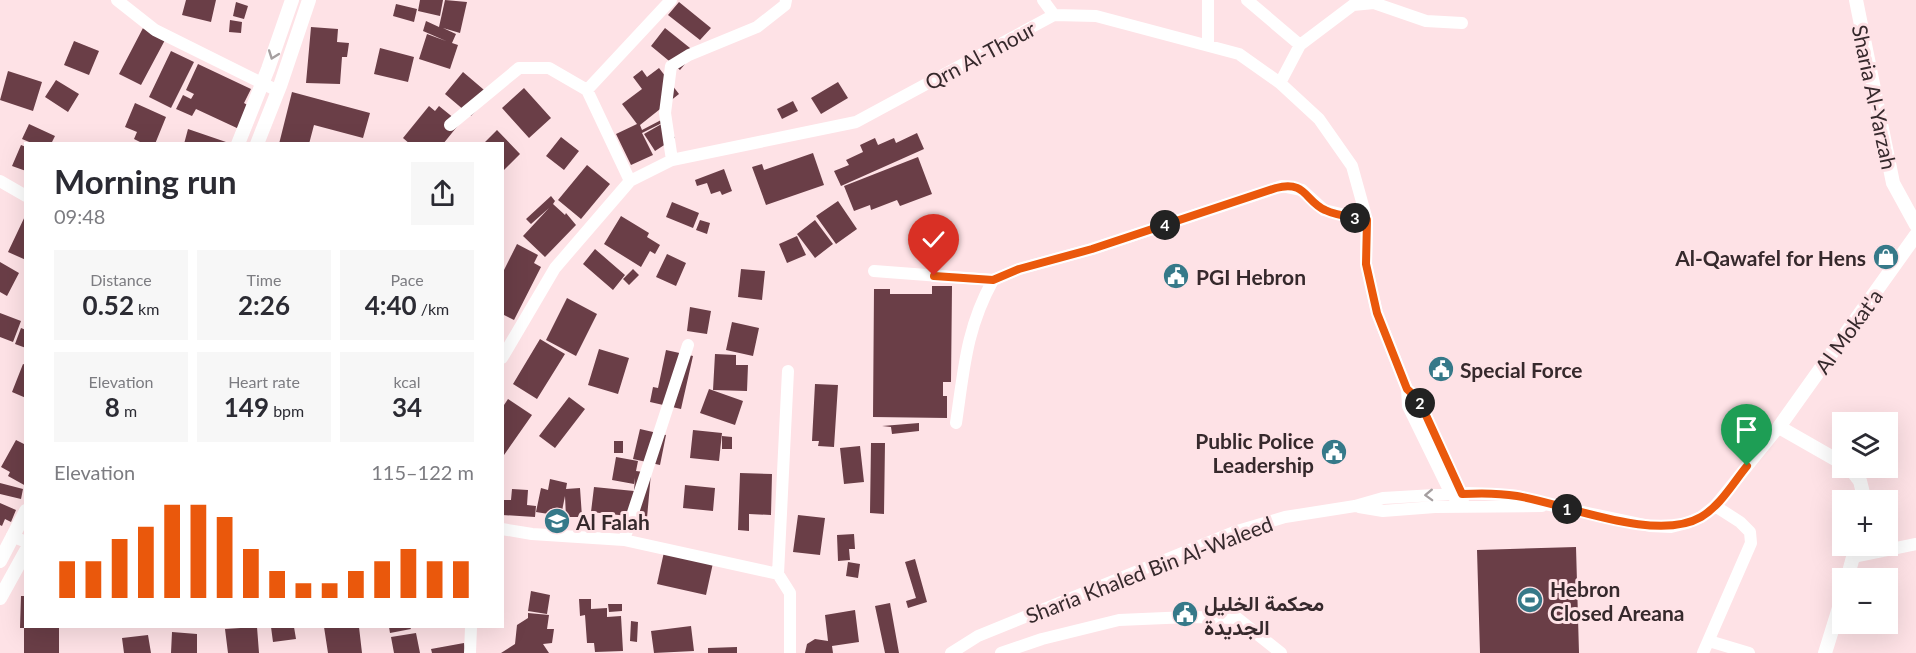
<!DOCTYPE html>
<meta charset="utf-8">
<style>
:root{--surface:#fff;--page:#f7f7f7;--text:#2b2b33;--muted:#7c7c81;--accent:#ea580c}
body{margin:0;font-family:Lato,Vazirmatn,sans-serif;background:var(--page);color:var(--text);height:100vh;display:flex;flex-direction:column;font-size:22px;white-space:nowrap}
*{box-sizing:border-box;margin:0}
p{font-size:20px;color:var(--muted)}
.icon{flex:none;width:33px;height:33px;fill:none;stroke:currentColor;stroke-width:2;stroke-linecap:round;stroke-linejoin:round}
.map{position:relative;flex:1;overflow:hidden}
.side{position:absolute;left:24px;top:142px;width:480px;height:486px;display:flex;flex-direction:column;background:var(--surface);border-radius:0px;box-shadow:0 6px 24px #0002}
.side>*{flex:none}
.buttons{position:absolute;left:1832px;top:412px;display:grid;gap:12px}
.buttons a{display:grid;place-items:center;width:66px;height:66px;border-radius:0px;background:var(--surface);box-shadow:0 6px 24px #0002;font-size:30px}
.pin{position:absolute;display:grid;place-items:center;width:51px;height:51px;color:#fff;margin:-62px -26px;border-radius:50% 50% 50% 0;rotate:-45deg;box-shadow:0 0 6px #0007}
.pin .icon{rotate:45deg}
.km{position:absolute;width:30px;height:30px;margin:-15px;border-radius:50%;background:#222;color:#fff;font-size:16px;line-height:30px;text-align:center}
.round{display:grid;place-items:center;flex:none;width:63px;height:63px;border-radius:0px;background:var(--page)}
.head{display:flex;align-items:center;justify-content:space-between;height:102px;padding:0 30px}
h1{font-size:33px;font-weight:700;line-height:45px}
.stats{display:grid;grid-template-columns:repeat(3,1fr);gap:9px;height:102px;padding:6px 30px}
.stats div{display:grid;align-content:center;border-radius:0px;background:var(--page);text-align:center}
.stats b{font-size:26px;font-weight:700}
.stats small{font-size:16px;font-weight:400}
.stats p{font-size:16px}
.chart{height:168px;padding:12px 30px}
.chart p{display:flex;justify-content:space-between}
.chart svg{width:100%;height:108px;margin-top:6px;stroke:var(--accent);stroke-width:6}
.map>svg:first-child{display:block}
.building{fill:#6a3e47}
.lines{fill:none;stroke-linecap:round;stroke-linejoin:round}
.minor{stroke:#fff;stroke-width:12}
.tertiary{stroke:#fff;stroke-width:14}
.oneway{stroke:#a59fa0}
.route-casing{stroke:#fff;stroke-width:12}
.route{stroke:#ea580c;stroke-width:8}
.labels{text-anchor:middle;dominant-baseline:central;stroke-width:6;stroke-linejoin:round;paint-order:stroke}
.street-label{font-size:21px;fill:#36292c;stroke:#fee2e6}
.poi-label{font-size:21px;font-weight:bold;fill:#36292c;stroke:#fee2e6;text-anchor:start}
</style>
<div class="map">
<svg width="1916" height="653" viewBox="0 0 1916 653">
<rect width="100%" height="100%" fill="#fee2e6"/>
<path class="building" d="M186 0H216L211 22 182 15Z
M420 0H443L440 16 418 11Z
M445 0 467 2 460 33 443 28 456 34 452 43 458 45 450 69 419 59 427 34 446 41 423 31 426 21 439 27Z
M236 2 248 6 244 19 233 16Z
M679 2 711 28 700 40 668 15Z
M396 4 417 9 414 22 393 16Z
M230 20 242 22 241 33 229 32Z
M311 27 338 29 337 42 349 43 347 57H342L340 84 306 83Z
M143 28 165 40 141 85 119 74Z
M665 28 695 52 680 70 651 46Z
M74 41 99 51 89 75 64 65Z
M380 48 414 57 408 82 374 74Z
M171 51 194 62 171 108 149 97Z
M198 64 251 89 244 103 249 106 239 129 196 109 192 116 176 109 183 95 191 99 194 94 186 90Z
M659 68 679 94 640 125 642 130 663 119 664 122 642 133 653 155 631 165 616 134 637 124 622 104 642 89 633 77 642 70 647 77Z
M8 71 42 82 33 111 0 100Z
M463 72 490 95 471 116 445 94Z
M56 80 79 94 68 112 45 97Z
M838 82 848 98 821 114 811 98Z
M524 88 551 118 529 138 502 108Z
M292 92 370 113 363 138 314 125 309 144H279Z
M793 101 798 111 782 119 777 109Z
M135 103 166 117 155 144H144L134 139 137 132 125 127Z
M429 106 435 111 439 106 460 123 443 144H410L403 138Z
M665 122 675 138 655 151 644 134Z
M29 124 55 136 51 144H34L22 139Z
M188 129 226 142 225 144H184Z
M497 130 520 154 502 172V144H483Z
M917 133 924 149 841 186 834 171 849 165 846 160 863 152 860 145 875 138 878 145 894 138 896 143Z
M561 137 579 151 564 170 546 156Z
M21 145 26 147V171L12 166Z
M813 153 824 185 766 205 752 167 762 164 764 170Z
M918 157 932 194 900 206 897 200 871 210 870 205 854 211 844 186Z
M587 165 610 184 581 219 558 200Z
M724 169 732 191 722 195 720 191 711 194 707 183 697 186 695 180Z
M551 196 555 201 553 204 565 215 566 213 576 225 545 257 523 236 549 208 531 224 526 219Z
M838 201 857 229 836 244 816 216Z
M672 202 699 213 693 228 666 217Z
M26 214V260L8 252Z
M621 216 649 233 647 237 660 245 655 254 650 251 641 267 604 244Z
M700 220 710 223 707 234 696 230Z
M815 220 833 244 815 258 797 234Z
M797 236 806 255 787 263 779 244Z
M517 244 538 255 534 263 541 267 514 320 502 314V274Z
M595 249 625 275 613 290 583 264Z
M667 254 686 263 676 286 656 277Z
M0 262 19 273 7 296 0 292Z
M633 269 639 275 629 285 623 279Z
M741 269 765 271 762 300 738 297Z
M932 286H952L951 382H943V396H947V418L873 417 874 289H890V294H932Z
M567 298 597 314 576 356 546 340Z
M690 307 711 311 707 334 687 331Z
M0 313 21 321 13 342 0 337Z
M732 322 759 328 753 356 726 350Z
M21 328 26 330V348L15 344Z
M540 339 565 354 537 399 513 384Z
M599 349 629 358 618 394 588 385Z
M666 350 693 356 681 409 650 402 653 387 658 388Z
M715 354 736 355V365H748L747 391 713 390Z
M23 364 26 365V398L12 392Z
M815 384 838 385 834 447 818 446 819 441H812Z
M709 389 743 401 735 425 700 413Z
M569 397 585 409 555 448 539 436Z
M508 399 532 415 504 455 502 408Z
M919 423V431L892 434 891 427 882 426Z
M640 429 666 435 660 465 633 459Z
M693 430 722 433 719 461 690 458Z
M722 436 732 437V449H722Z
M16 440 26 445V486L8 476 10 472 1 467Z
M614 441H623V453H614Z
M871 443H885L884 514 870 513Z
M860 446 864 482 844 484 840 448Z
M616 457 638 461 636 471 651 473 647 518 591 512 594 487 634 491 635 478 634 484 612 480Z
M740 473 772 474 771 515 749 514V531L738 530Z
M550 479 567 483 566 489 580 488 582 517H566L565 496 561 516 536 512 541 488 548 490Z
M0 483 23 489 21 499 0 494Z
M685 485 715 488 713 511 683 508Z
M512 489 528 490 527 505 536 506 535 517 502 515V500H511Z
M0 503 16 510 11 522 5 519 2 526 0 525Z
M798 515 825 518 820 555 793 552Z
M854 534 855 549H849L850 560 838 561 837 535Z
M1576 547 1579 653H1480L1477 550Z
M664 552 713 563 706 595 657 584Z
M915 559 927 602 908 608 906 601 916 598 905 562Z
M848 562 860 564 858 578 846 576Z
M531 591 550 595 547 614 528 611Z
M21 596H26V627H59V653H24V628H20Z
M579 599H591V609L607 608V617L621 616 623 651 595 652 594 643H587L585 615 580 616Z
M890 603 899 653H885L875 606Z
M608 604H622V611L609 612Z
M855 610 859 642 832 646 833 653H805L807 644 815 639 828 641 825 615Z
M528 613 549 615 547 629H554L552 643 543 644 549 653H501L515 644 517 625 528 618Z
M631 621 638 622 637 642 630 641Z
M691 626 694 651 654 653 651 631Z
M257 627 259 653H228L225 629Z
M271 627H294L296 639 273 642Z
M324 627H359L362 653H328Z
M389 627H410L411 629 390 633Z
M172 632 197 634V653H171Z
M416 633 420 653H394L391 637Z
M148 635 151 653H124L122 638Z
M464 643 466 653H432L431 649Z
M737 647V653H708V648Z"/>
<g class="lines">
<path class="minor" d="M117 0 155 30 278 91
M1043 0 1054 15
M1208 0V45
M1247 0 1300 45
M1280 83 1300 45 1353 5 1374 3 1426 21 1462 23
M587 90 671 0
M450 125 519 68H549L587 90 630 181
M672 160 665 113 671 66 689 55 757 27 785 5 786 0
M0 181 26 196
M874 271 993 280 1019 269 1092 249 1282 186 1302 190 1324 210 1367 220
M502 358 555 268 630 181 672 160 856 122 1054 15 1096 16 1239 54 1280 83 1319 119 1352 166 1367 220 1366 264 1377 313 1407 389 1408 406 1451 494 1464 506
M1407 389 1419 400 1463 499
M956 423C964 369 966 329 993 280
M1359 507 1383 511 1435 507 1542 506
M502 529 532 534 624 540 778 574 790 593V653
M12 536 26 542
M624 540 688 345
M1853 557 1916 544
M778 574 788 371
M1709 641 1749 653
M470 653 471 627
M951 653 978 636 1234 532 1285 517 1355 506 1383 498 1469 493 1518 496 1549 505 1650 526 1671 527 1687 523 1701 517 1715 506 1779 427
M1001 653 1042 639 1119 620 1189 617 1237 618 1281 653
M1703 653 1751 543 1750 532 1740 522 1715 506"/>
<path class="tertiary" d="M1856 0 1893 183 1916 225
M238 144 268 69 292 0
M257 144 280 86 309 0
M1842 463 1779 427 1916 235
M1850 468 1860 481 1865 501
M0 561 26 511
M1847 579 1856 546
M0 598 26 551
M1825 653 1842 598"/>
</g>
<defs><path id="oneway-chevron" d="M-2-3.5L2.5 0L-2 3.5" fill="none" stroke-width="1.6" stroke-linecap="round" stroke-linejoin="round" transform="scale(1.5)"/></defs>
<g class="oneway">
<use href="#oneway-chevron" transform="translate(273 55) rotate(110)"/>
<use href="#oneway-chevron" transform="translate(1429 495) rotate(178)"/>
</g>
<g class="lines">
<g class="route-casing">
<path id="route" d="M934 276 993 280 1019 269 1092 249 1276 188C1306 180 1305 201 1325 210 1337 216 1353 217 1367 220L1366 264 1377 313 1407 389 1419 400 1462 494C1479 493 1499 493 1517 496 1566 504 1656 543 1701 517 1720 506 1733 483 1747 466"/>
</g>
<use href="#route" class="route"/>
</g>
<defs>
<g id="shop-disc" transform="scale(1.35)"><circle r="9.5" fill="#367989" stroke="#fee2e6"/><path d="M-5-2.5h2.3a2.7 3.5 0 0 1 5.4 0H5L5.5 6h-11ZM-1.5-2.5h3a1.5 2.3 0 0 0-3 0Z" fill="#fff"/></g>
<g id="civic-disc" transform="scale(1.35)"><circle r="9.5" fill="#367989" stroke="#fee2e6"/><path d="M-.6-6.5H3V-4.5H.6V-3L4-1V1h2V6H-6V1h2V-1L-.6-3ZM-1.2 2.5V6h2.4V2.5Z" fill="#fff"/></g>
<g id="school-disc" transform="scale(1.35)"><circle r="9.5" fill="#367989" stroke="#fee2e6"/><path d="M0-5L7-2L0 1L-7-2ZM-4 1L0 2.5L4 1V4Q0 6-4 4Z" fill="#fff"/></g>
<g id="stadium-disc" transform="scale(1.35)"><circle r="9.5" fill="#367989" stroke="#fee2e6"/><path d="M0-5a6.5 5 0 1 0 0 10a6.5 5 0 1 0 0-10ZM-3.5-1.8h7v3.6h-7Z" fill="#fff"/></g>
</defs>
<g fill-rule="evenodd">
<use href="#shop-disc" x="1886" y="257"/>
<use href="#civic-disc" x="1176" y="276"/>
<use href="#civic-disc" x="1441" y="369"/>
<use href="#civic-disc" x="1334" y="452"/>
<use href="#school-disc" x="557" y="521"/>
<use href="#stadium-disc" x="1530" y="600"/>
<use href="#civic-disc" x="1185" y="614"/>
</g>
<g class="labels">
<g class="street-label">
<text transform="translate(980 55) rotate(-28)">Qrn Al-Thour</text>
<text transform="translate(1875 97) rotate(78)">Sharia Al-Yarzah</text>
<text transform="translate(1848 331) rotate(-54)">Al Mokat'a</text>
<text transform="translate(1149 569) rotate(-21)">Sharia Khaled Bin Al-Waleed</text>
</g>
<g class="poi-label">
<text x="1866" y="257" text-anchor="end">Al-Qawafel for Hens</text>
<text x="1196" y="276">PGI Hebron</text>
<text x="1460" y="369">Special Force</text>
<text x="1314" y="440" text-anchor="end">Public Police<tspan x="1314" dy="24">Leadership</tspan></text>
<text x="576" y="521">Al Falah</text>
<text x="1550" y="588">Hebron<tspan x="1550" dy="24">Closed Areana</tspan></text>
<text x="1204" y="602">محكمة الخليل<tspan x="1204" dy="24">الجديدة</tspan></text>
</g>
</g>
</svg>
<div class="buttons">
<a><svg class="icon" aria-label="layers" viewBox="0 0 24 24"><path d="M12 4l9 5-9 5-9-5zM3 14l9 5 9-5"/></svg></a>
<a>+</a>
<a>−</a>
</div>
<div class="pin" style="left:1747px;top:466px;background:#1e9e55"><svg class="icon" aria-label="arrive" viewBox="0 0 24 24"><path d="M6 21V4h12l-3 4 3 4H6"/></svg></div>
<div class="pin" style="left:934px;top:276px;background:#d93025"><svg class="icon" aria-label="check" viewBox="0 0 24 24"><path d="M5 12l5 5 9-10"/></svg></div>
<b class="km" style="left:1567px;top:509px">1</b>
<b class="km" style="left:1420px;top:403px">2</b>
<b class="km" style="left:1355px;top:218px">3</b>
<b class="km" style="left:1165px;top:225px">4</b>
<section class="side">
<div class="head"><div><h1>Morning run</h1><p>09:48</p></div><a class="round"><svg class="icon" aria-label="share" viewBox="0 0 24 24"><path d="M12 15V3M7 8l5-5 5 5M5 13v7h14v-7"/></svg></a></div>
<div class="stats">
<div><p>Distance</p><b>0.52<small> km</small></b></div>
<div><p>Time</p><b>2:26</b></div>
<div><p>Pace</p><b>4:40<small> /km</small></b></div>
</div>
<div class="stats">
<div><p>Elevation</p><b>8<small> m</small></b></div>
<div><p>Heart rate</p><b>149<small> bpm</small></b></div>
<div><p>kcal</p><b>34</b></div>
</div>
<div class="chart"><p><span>Elevation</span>115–122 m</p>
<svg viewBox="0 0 160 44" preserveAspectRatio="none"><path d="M5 44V29M15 44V29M25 44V20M35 44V15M45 44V6M55 44V6M65 44V11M75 44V24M85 44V33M95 44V38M105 44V38M115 44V33M125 44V29M135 44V24M145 44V29M155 44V29"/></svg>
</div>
</section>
</div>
